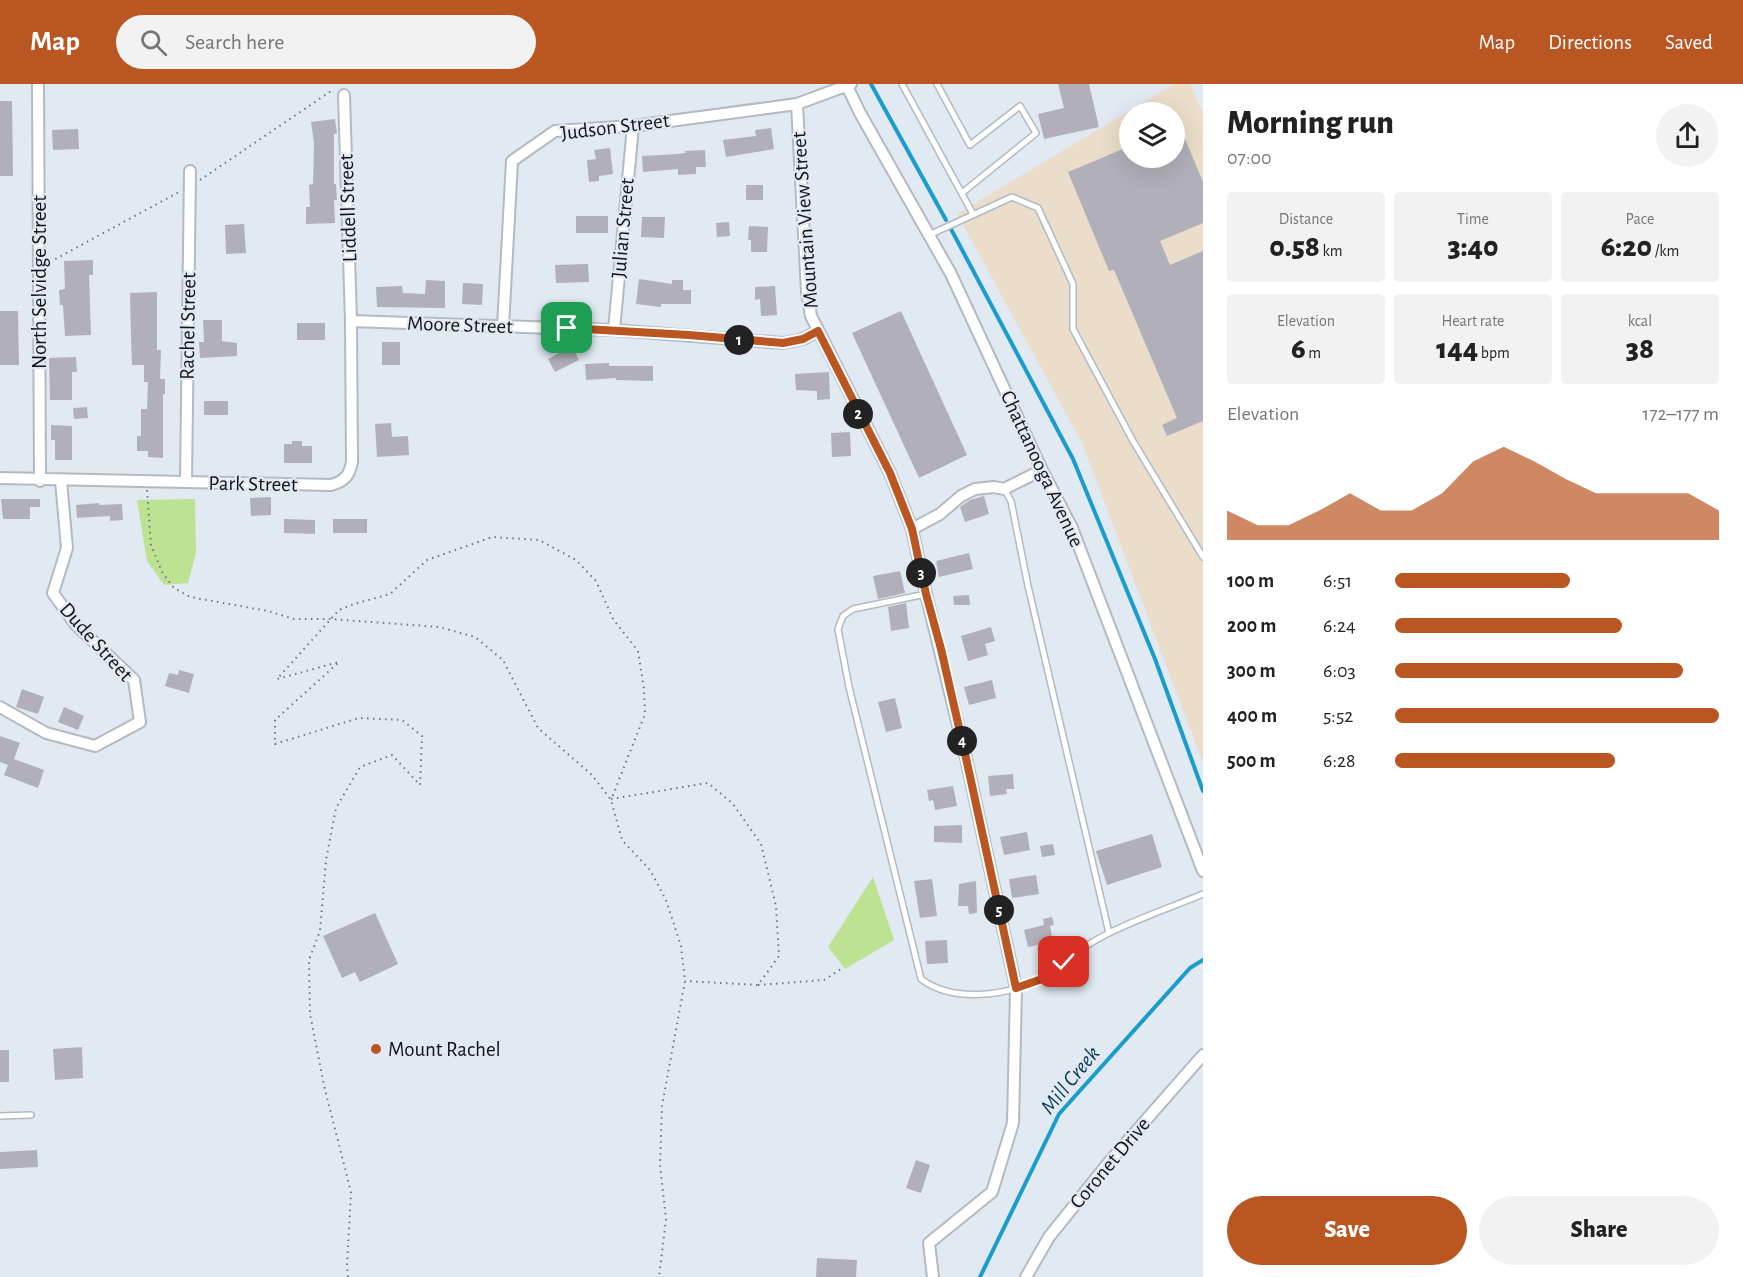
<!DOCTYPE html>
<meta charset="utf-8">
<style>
:root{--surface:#fff;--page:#f2f2f2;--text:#222;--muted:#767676;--accent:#ba5622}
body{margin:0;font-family:"Alegreya Sans",sans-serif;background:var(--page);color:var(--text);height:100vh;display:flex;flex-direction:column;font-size:22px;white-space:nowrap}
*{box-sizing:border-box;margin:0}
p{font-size:20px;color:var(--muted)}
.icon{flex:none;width:33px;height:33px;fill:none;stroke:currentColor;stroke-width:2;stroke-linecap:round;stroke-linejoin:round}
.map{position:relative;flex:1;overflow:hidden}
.panel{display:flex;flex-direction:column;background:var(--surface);width:540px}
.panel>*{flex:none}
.controls{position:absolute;left:1119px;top:18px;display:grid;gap:12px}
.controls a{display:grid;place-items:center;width:66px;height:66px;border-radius:50%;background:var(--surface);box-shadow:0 6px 24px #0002;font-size:30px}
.pin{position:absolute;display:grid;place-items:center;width:51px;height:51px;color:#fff;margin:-26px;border-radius:12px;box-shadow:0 3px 9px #0006}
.km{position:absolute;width:30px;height:30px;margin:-15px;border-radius:50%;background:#222;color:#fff;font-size:16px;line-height:30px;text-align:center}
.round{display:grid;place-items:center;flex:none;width:63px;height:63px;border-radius:32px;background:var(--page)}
.headline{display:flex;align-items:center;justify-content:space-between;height:102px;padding:0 24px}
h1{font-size:33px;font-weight:800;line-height:45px}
.figures{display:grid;grid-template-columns:repeat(3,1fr);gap:9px;height:102px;padding:6px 24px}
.figures div{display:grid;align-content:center;border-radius:6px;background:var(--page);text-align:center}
.figures b{font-size:30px;font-weight:800}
.figures small{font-size:16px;font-weight:400}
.figures p{font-size:16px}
.chart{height:168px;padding:12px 24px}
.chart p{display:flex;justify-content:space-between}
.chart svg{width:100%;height:108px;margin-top:6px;fill:var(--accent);opacity:.7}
.button{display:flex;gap:12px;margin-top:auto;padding:12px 24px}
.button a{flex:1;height:69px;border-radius:36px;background:var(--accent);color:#fff;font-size:24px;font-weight:800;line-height:69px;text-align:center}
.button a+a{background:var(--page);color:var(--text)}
ul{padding:0 24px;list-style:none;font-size:20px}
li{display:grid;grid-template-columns:96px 72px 1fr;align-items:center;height:45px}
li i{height:15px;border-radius:8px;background:var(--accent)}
header{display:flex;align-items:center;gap:36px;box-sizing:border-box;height:84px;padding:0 30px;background:var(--accent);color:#fff}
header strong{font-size:28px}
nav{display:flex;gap:33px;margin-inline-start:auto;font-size:21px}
.search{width:420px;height:54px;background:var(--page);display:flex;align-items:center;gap:15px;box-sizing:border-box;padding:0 21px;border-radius:33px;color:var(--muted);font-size:22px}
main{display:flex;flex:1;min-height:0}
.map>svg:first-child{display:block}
.industrial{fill:#eaddc9;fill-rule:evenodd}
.green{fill:#bde292}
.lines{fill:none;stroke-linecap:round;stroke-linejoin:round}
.stream{stroke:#1b9dcc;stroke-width:4}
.building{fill:#b1b0ba}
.service-casing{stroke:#b2bac2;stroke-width:8}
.minor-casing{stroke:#b2bac2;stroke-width:14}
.path{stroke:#70757b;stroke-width:2;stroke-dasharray:1.5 4.5;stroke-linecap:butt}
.service{stroke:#fff;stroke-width:5}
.minor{stroke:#fff;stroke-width:10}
.route-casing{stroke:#fff;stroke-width:12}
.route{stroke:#ba5622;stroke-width:8}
.poi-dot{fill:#ba5622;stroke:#e1e9f2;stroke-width:2}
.labels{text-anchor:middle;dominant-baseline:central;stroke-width:4.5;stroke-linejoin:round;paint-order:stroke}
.street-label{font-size:21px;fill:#121518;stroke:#e1e9f2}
.poi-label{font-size:21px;fill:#121518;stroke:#e1e9f2;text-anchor:start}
.water-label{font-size:22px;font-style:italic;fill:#02374b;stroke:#e1e9f2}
</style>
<header>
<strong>Map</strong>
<div class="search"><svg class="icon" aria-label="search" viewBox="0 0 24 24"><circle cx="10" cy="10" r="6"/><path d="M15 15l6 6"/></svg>Search here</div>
<nav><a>Map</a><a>Directions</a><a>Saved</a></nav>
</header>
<main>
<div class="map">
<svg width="1203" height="1193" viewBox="0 0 1203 1193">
<rect width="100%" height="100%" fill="#e1e9f2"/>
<path class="industrial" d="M1174 0H1190L1203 30V679L1082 359 957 130ZM1130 28H1174V74H1130Z"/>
<path class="green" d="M195 415 196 469 188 499 164 501 147 477 137 416Z
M873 793 894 856 845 885 828 863Z"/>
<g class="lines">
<path class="stream" d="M871 0 946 136
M951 145 1073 375 1155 575 1203 707
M980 1193 1059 1030 1190 884 1203 876"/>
</g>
<path class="building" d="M1058 0H1089L1099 43 1044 55 1038 30 1064 24Z
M0 17H12L13 92H0Z
M1175 31 1203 98V139L1160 157 1170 181 1203 167V337L1167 352 1162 341 1177 334 1114 186 1109 187 1068 88 1130 62V74H1174Z
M335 35 337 49 334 50V100H336L337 116H334L335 139 306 140V123H310L309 101 313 100 314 59 311 38Z
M771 44 774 65 726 73 723 56 756 52 755 46Z
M78 45 79 65 53 66 52 46Z
M610 64 613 90 599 92V97L589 98 587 76 596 75 594 66Z
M705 66 706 83H696V90L678 91V85L643 88 642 72 677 70 686 69 685 67Z
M746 101H763V116H746Z
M576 132H608V149H576Z
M642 133H665L664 154 641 153Z
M729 138 730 152 717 153 716 139Z
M244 140 246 169 226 170 225 141Z
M749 142 768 143 767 168H751V156H748Z
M93 176V191H89L91 251 65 252 63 221H60L59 206 65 205 64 177Z
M588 180 589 198 556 199 555 181Z
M639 195 672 200V196H683V206H691V220H661V223L636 220Z
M426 196 445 197V224L377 223 376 203 402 202 403 209 425 210Z
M463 199 483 200 482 221 462 220Z
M775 202 777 231 761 232 760 215 755 216V203Z
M157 208V266H161L160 295H165V310H163V374L148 373V367H137V352H141V325H147L148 298H144V281H132L131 252 130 209Z
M0 227H18L19 281H0Z
M901 227 967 371 919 394 852 249Z
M203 236H222V257L237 259V272L200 274 199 258H204Z
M297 239H325V256H297Z
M382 258H400V281H382Z
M572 262 579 276 555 288 548 275Z
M76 273 77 288H72V316H50L49 274Z
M609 279V282H653V297L616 296V294L586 296 585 280Z
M829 288 830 315 817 316V307L796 306 795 290Z
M204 317H228V331H204Z
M87 323 88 334 74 335 73 324Z
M391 339 392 353 408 352 409 371 377 373 375 340Z
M51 341 72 342V376H55V356H51Z
M850 348 851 372 832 373 831 349Z
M292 357H302V362H312V379H284V360H292Z
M984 412 989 430 965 438 960 423 970 416Z
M271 413V431L251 432 250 414Z
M1 415H40V423H30V435H3Z
M99 419V421L122 420 123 436 110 437V432L77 434 76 421Z
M284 435 315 436V450L284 449Z
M333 435H367V449H333Z
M969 469 973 485 939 493 936 477Z
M900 487 905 509 878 515 873 492Z
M969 511 970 521H954L953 512Z
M906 519 909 544 891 547 888 523Z
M991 543 995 557 985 560 988 571 968 577 961 552Z
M179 586 194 590 189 609 165 602 169 589 178 591Z
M992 596 996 614 969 621 964 603Z
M22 605 44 613 38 630 16 623Z
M895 614 902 644 886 648 878 618Z
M64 623 84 632 78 646 58 638Z
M0 652 20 659 14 675 44 686 38 704 4 691 8 681 0 678Z
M1013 690 1014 705H1006L1007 710 990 712 988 692Z
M953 702 957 722 935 726 933 716 929 717 927 706Z
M962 741V759L934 758V742Z
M1027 748 1030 766 1004 771 1000 753Z
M1152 750 1162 783 1107 801 1096 767Z
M1053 760 1055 771 1042 773 1040 762Z
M1036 791 1039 810 1012 814 1009 795Z
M932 795 937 832 920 834 914 797Z
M976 797 977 829 969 830 968 822H958L959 800Z
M375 829 398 880 360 898 355 888 342 894 323 852Z
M1052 833 1054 841 1050 842 1053 858 1028 863 1024 846 1044 841 1043 835Z
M947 856 948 879 927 880 925 857Z
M82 963 83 994 55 996 53 965Z
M0 966H9V998H0Z
M37 1066 38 1083 0 1085V1068Z
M916 1076 930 1081 921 1109 906 1104Z
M817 1174 857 1176 856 1193H816Z"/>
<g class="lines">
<g class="service-casing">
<path id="service" d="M902 0 973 130
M937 0 970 61 1020 22 1036 49 962 109
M929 151 1012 113 1038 124 1073 200V245L1133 357 1203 473
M1004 405 1011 417 1028 502 1109 849
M926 510 853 525 843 532 838 545 849 603 921 895C953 919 1006 912 1040 895 1048 891 1055 884 1062 879 1076 868 1093 857 1109 849 1139 834 1172 823 1203 810
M0 1032 31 1031"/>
</g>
<g class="minor-casing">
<path id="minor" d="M38 0 40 397
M846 0 860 29 951 190 1042 386 1072 444 1203 787
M797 20 807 208 811 232 890 389 912 445 926 510 966 674 1016 904 1013 1039 992 1108 929 1159 933 1193
M351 237 614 246 783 259 803 255 818 247
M503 243 512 77 555 47 633 42 797 20 851 0
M614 246 633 42
M0 394 331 401C345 397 349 392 352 378L351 237 344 11
M186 398 190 87
M912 445 940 430 961 412 975 405 994 403 1004 405 1042 386
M0 623 46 649 95 662 140 638 134 596 75 540 53 509 67 464 61 397
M1026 1193 1049 1153 1110 1077 1203 971"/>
</g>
<path class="path" d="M200 96 334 5
M50 178 179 108
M147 406 151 461 162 488 174 504 190 513 268 527 294 535H330L439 543 475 553 503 576 538 644 592 691 611 716 622 756 650 786 666 816 681 862 685 897 662 1022 660 1081 666 1135 659 1193
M611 715 708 699 733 720 761 760 776 822 779 872 758 901 685 897
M758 901 824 896 841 885
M348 1193 347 1181 351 1108 325 1006 310 930 309 876 320 847 326 776 336 724 360 683 392 671 420 701 422 652 402 636 359 634 275 660V636L339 578 277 595 339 526 354 520 390 510 427 476 492 453 539 456 576 476 596 497 613 535 638 567 644 605 645 630 611 716"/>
<use href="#service" class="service"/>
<use href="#minor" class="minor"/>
</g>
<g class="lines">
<g class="route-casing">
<path id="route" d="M567 244 689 251 783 259 803 255 818 247 890 389 912 445 926 510 941 565 966 674 1016 904 1042 895 1064 878"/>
</g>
<use href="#route" class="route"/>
</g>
<circle class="poi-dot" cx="376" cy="965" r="6"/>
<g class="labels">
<g class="street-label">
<text transform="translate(615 43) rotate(-7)">Judson Street</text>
<text transform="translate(348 124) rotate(-92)">Liddell Street</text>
<text transform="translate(805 136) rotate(-94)">Mountain View Street</text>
<text transform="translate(623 144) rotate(-85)">Julian Street</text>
<text transform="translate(39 198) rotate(-90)">North Selvidge Street</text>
<text transform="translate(460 241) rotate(2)">Moore Street</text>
<text transform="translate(188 242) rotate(-89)">Rachel Street</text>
<text transform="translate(1042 385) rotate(65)">Chattanooga Avenue</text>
<text transform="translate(253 400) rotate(1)">Park Street</text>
<text transform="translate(96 558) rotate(48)">Dude Street</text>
<text transform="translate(1110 1079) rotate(-50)">Coronet Drive</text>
</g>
<g class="poi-label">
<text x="388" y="965">Mount Rachel</text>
</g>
<g class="water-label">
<text transform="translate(1070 996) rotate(-51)">Mill Creek</text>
</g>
</g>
</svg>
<div class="controls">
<a><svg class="icon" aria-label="layers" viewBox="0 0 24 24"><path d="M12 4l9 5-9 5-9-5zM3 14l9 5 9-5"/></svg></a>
</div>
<div class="pin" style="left:567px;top:244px;background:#1e9e55"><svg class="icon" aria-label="arrive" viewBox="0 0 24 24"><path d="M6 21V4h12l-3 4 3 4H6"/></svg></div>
<div class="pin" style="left:1064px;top:878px;background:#d93025"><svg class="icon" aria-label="check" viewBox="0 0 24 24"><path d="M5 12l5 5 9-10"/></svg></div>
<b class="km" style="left:739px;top:256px">1</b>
<b class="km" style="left:858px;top:330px">2</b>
<b class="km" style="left:921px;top:489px">3</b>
<b class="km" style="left:962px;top:657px">4</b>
<b class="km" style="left:999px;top:826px">5</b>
</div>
<section class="panel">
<div class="headline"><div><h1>Morning run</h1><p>07:00</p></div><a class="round"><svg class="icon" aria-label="share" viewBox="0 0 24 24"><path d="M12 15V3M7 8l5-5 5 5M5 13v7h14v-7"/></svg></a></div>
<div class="figures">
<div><p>Distance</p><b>0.58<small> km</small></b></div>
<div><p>Time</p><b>3:40</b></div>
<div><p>Pace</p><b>6:20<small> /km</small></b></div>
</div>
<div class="figures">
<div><p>Elevation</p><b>6<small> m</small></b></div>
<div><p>Heart rate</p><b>144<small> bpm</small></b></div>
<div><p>kcal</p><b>38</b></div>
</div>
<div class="chart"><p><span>Elevation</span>172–177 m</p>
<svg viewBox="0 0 160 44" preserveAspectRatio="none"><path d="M0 44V32L10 38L20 38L30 32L40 25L50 32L60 32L70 25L80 12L90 6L100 12L110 19L120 25L130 25L140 25L150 25L160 32V44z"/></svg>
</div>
<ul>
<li><b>100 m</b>6:51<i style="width:54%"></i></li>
<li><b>200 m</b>6:24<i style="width:70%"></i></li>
<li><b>300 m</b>6:03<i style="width:89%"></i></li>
<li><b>400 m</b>5:52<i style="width:100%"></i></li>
<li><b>500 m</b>6:28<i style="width:68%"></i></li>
</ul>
<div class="button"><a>Save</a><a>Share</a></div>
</section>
</main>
